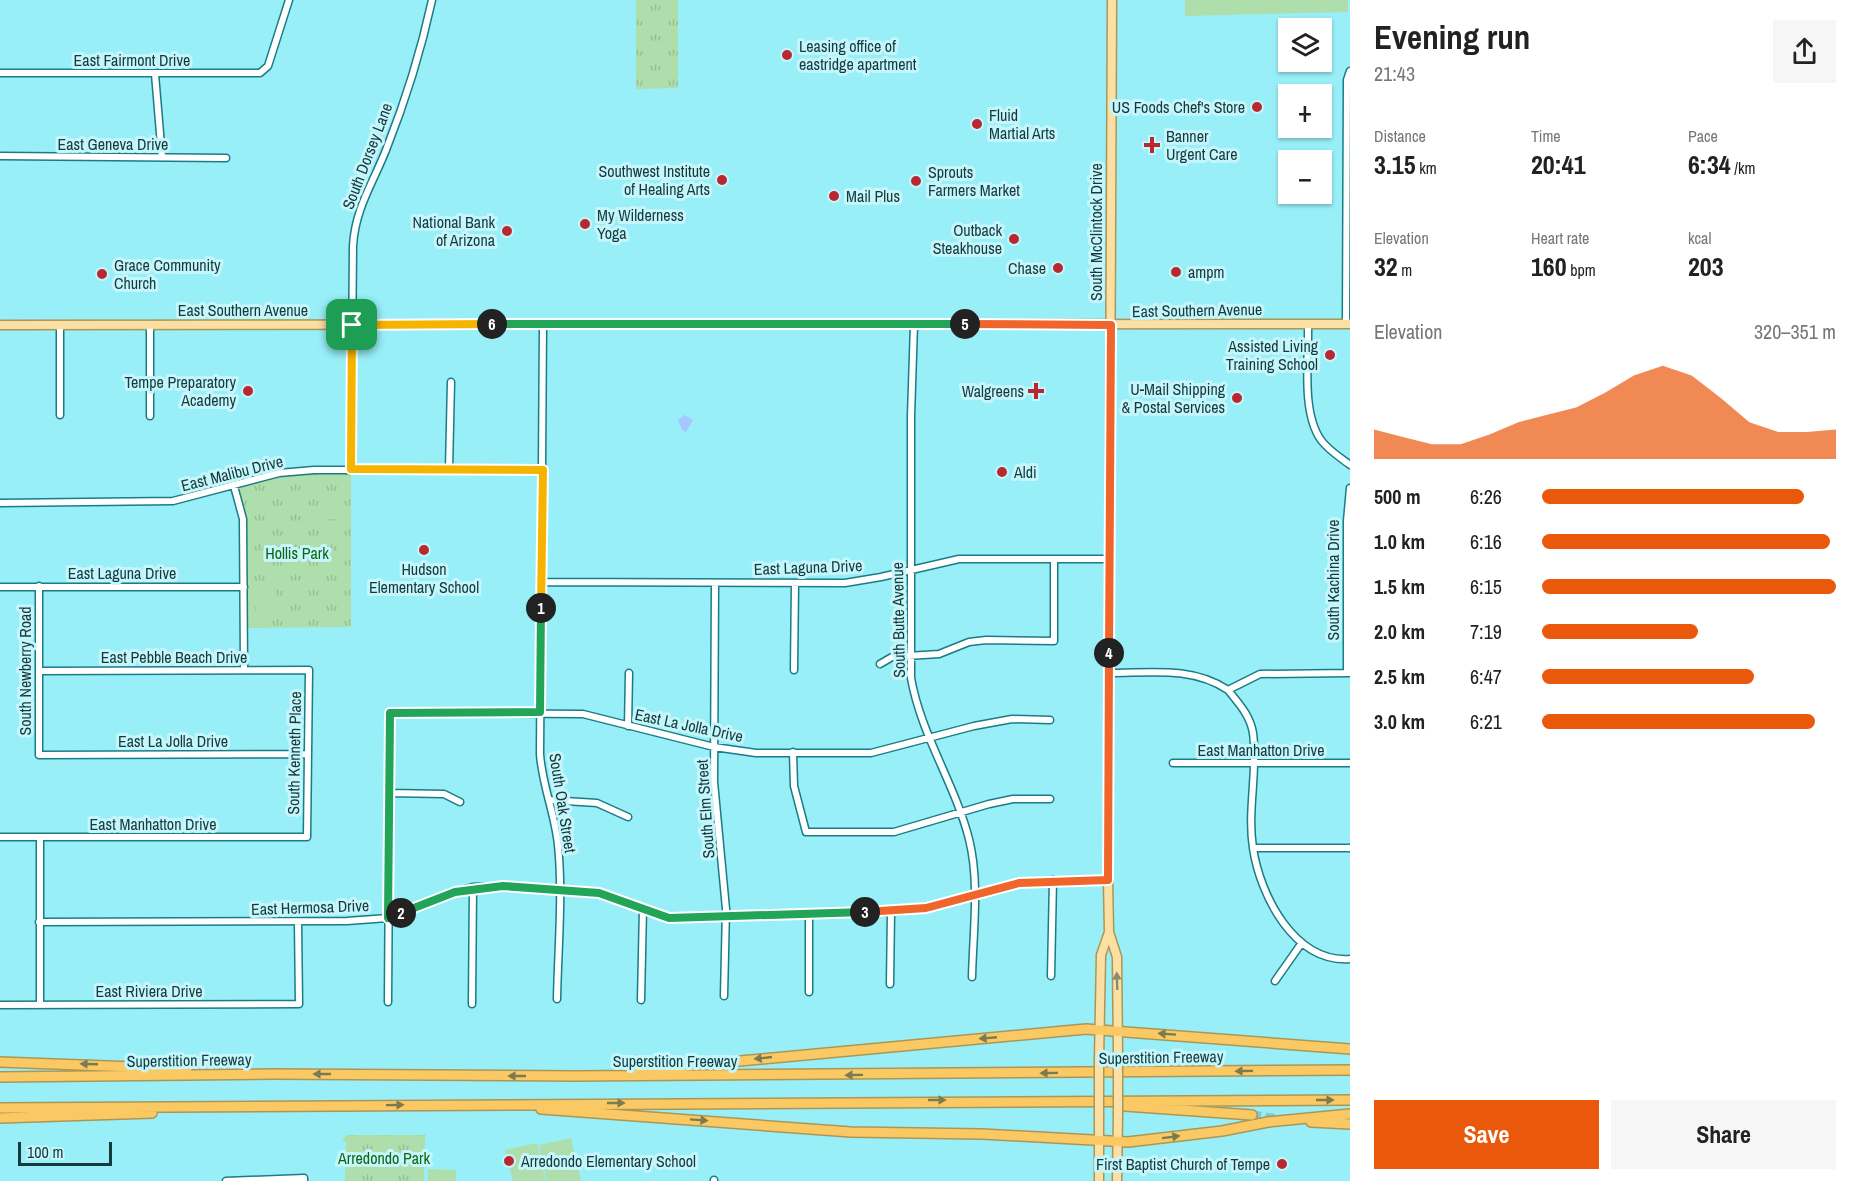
<!DOCTYPE html>
<meta charset="utf-8">
<style>
:root{--surface:#fff;--page:#f6f6f6;--text:#222;--muted:#767676;--accent:#ea580c}
body{margin:0;font-family:"Archivo Narrow",sans-serif;background:var(--page);color:var(--text);height:100vh;display:flex;flex-direction:column;font-size:22px;white-space:nowrap}
*{box-sizing:border-box;margin:0}
p{font-size:20px;color:var(--muted)}
.icon{flex:none;width:33px;height:33px;fill:none;stroke:currentColor;stroke-width:2;stroke-linecap:round;stroke-linejoin:round}
.map{position:relative;flex:1;overflow:hidden}
.sheet{display:flex;flex-direction:column;background:var(--surface);width:510px}
.sheet>*{flex:none}
.tools{position:absolute;left:1278px;top:18px;display:grid;gap:12px}
.tools a{display:grid;place-items:center;width:54px;height:54px;border-radius:0px;background:var(--surface);box-shadow:0 2px 4px #0004;font-size:30px}
.scale{position:absolute;left:18px;bottom:15px;width:94px;box-sizing:border-box;padding-left:6px;border:3px solid #153a3d;border-top:0;font-size:16px;line-height:21px;white-space:nowrap;color:#153a3d;-webkit-text-stroke:4px #c5f6fb;paint-order:stroke}
.pin{position:absolute;display:grid;place-items:center;width:51px;height:51px;color:#fff;margin:-26px;border-radius:12px;box-shadow:0 3px 9px #0006}
.km{position:absolute;width:30px;height:30px;margin:-15px;border-radius:50%;background:#222;color:#fff;font-size:16px;line-height:30px;text-align:center}
.round{display:grid;place-items:center;flex:none;width:63px;height:63px;border-radius:0px;background:var(--page)}
.headline{display:flex;align-items:center;justify-content:space-between;height:102px;padding:0 24px}
h1{font-size:33px;font-weight:700;line-height:45px}
.metrics{display:grid;grid-template-columns:repeat(3,1fr);gap:9px;height:102px;padding:6px 24px}
.metrics div{display:grid;align-content:center}
.metrics b{font-size:26px;font-weight:700}
.metrics small{font-size:16px;font-weight:400}
.metrics p{font-size:16px}
.chart{height:168px;padding:12px 24px}
.chart p{display:flex;justify-content:space-between}
.chart svg{width:100%;height:108px;margin-top:6px;fill:var(--accent);opacity:.7}
.button{display:flex;gap:12px;margin-top:auto;padding:12px 24px}
.button a{flex:1;height:69px;border-radius:0px;background:var(--accent);color:#fff;font-size:24px;font-weight:700;line-height:69px;text-align:center}
.button a+a{background:var(--page);color:var(--text)}
ul{padding:0 24px;list-style:none;font-size:20px}
li{display:grid;grid-template-columns:96px 72px 1fr;align-items:center;height:45px}
li i{height:15px;border-radius:8px;background:var(--accent)}
main{display:flex;flex:1;min-height:0}
.map>svg:first-child{display:block}
.grass{fill:url(#grass-tufts)}
.garden{fill:#aedeab}
.water{fill:url(#water-ripples)}
.lines{fill:none;stroke-linecap:round;stroke-linejoin:round}
.highway-tunnel{stroke:#7ecbd3;stroke-width:9;stroke-dasharray:9 4.5;stroke-linecap:butt}
.minor-casing{stroke:#1a7c84;stroke-width:9}
.major-casing{stroke:#aa9756;stroke-width:11}
.highway-casing{stroke:#aa9756;stroke-width:12}
.minor{stroke:#fff;stroke-width:6}
.major{stroke:#fcdfa2;stroke-width:8}
.highway{stroke:#fac964;stroke-width:9}
.major-bridge-casing{stroke:#aa9756;stroke-width:11;stroke-linecap:butt}
.major-bridge{stroke:#fcdfa2;stroke-width:8}
.oneway{fill:#888c70}
.oneway2{fill:#7c7a4f}
.split-1-casing{stroke:#fff;stroke-width:12}
.split-2-casing{stroke:#fff;stroke-width:12}
.split-3-casing{stroke:#fff;stroke-width:12}
.split-4-casing{stroke:#fff;stroke-width:12}
.split-5-casing{stroke:#fff;stroke-width:12}
.split-6-casing{stroke:#fff;stroke-width:12}
.split-7-casing{stroke:#fff;stroke-width:12}
.split-1{stroke:#f5b400;stroke-width:8}
.split-2{stroke:#22a559;stroke-width:8}
.split-3{stroke:#22a559;stroke-width:8}
.split-4{stroke:#f0652b;stroke-width:8}
.split-5{stroke:#f0652b;stroke-width:8}
.split-6{stroke:#22a559;stroke-width:8}
.split-7{stroke:#f5b400;stroke-width:8}
.poi-dot{fill:#b92831;stroke:#c5f6fb;stroke-width:2}
.labels{text-anchor:middle;dominant-baseline:central;stroke-width:6;stroke-linejoin:round;paint-order:stroke}
.poi-label{font-size:16px;fill:#153a3d;stroke:#c5f6fb;text-anchor:start}
.street-label{font-size:16px;fill:#153a3d;stroke:#c5f6fb}
.park-label{font-size:16px;fill:#0e6614;stroke:#c5f6fb}
</style>
<main>
<div class="map">
<svg width="1350" height="1181" viewBox="0 0 1350 1181">
<defs>
<pattern id="grass-tufts" width="24" height="20" patternUnits="userSpaceOnUse" patternTransform="scale(1.5)"><rect width="24" height="20" fill="#aedeab"/><path d="M3 7l-1-3M5 7V3M7 7l1-3M15 17l-1-3M17 17v-4M19 17l1-3" fill="none" stroke="#95bf94"/></pattern>
<pattern id="water-ripples" width="26" height="14" patternUnits="userSpaceOnUse" patternTransform="scale(1.5)"><rect width="26" height="14" fill="#a7c5fe"/><path d="M2 4q2-2 4 0t4 0M15 11q2-2 4 0t4 0" fill="none" stroke="#87a1cf"/></pattern>
</defs>
<rect width="100%" height="100%" fill="#98eff8"/>
<path class="grass" d="M636 0H678V88L636 89Z
M351 469V627L244 628 243 519 234 486 279 473Z
M348 1135H425L424 1181H345L346 1142 342 1139Z"/>
<path class="garden" d="M1185 0H1348V12L1185 16Z
M325 492H341V519H324Z
M275 587 279 602 278 614 262 615 256 610 253 599 258 588Z
M571 1138 581 1181H547L539 1145Z
M537 1143 546 1181H513L505 1150Z
M428 1169 456 1170V1181H428Z"/>
<path class="water" d="M684 415 693 420 686 432 682 430 678 420Z"/>
<g class="lines">
<path class="highway-tunnel" d="M1252 1115 1279 1119"/>
<g class="minor-casing">
<path id="minor" d="M0 73H260L268 66 289 0
M155 74 162 157
M0 156 226 158
M543 324 540 754C542 785 555 814 558 845 563 895 558 948 557 999
M914 324 911 416V678C921 735 955 784 969 839 980 883 973 932 972 977
M1308 324C1309 358 1301 412 1321 440 1328 450 1341 458 1350 465
M1346 324 1347 80 1350 71
M150 325V416
M60 326V415
M351 469 353 246C355 209 373 183 386 150 405 102 421 51 432 0
M449 469 451 382
M234 486 243 519 244 670
M0 503 173 501 279 473 314 470H542
M541 582 845 583 881 577 959 559H1110
M715 583 714 782 726 909 724 996
M39 586V755L307 754
M0 587H244
M880 664 892 657 939 654 969 642 986 640 1054 641V559
M794 670 795 583
M1109 673C1150 673 1192 666 1228 690L1260 674 1350 673
M1347 673V521L1350 488
M1228 690C1239 704 1250 715 1253 733 1258 771 1247 810 1253 848 1260 895 1294 963 1350 959
M628 726 629 673
M793 752 794 786 806 832H894L989 804 1013 799H1050
M1173 763H1350
M389 793 444 794 460 802
M549 800 597 803 628 817
M0 837H307L309 670 39 671
M40 837V1005
M1253 848H1350
M39 922 347 921 388 918 455 892 473 887 503 886 599 893 669 918 891 912 926 907 1019 883 1108 880
M1051 976 1053 880
M1275 981 1301 944
M890 984 891 912
M809 992V913
M641 1000 643 908
M388 1002 390 713 583 714 714 747 756 753H871L974 726 1012 719 1050 720
M472 1004 473 887
M0 1005 299 1004 298 922
M226 1181 304 1178V1181
M714 1181V1180"/>
</g>
<g class="major-casing">
<path id="major" d="M1112 0 1108 880 1109 932 1117 957 1118 1054
M0 325 1350 324
M1099 1059 1101 955 1109 932
M1099 1181V1118
M1117 1181 1118 1114"/>
</g>
<g class="highway-casing">
<path id="highway" d="M0 1062 187 1069
M632 1071 1086 1029 1350 1049
M0 1077 273 1074 575 1076 1350 1070
M1125 1106 1252 1115
M0 1108 1350 1100
M541 1109 851 1132 982 1134 1128 1142 1222 1131 1268 1122 1350 1114
M0 1118 152 1113
M1311 1122 1350 1124"/>
</g>
<use href="#minor" class="minor"/>
<use href="#major" class="major"/>
<use href="#highway" class="highway"/>
<g class="major-bridge-casing">
<path id="major-bridge" d="M1118 1054V1114
M1099 1118V1059"/>
</g>
<use href="#major-bridge" class="major-bridge"/>
</g>
<defs><path id="oneway-solid" d="M-6-.8H1V-3.2L6.5 0L1 3.2V.8H-6Z" transform="scale(1.5)"/></defs>
<use class="oneway" href="#oneway-solid" transform="translate(1117 981) rotate(-92)"/>
<g class="oneway2">
<use href="#oneway-solid" transform="translate(1167 1034) rotate(-176)"/>
<use href="#oneway-solid" transform="translate(988 1038) rotate(175)"/>
<use href="#oneway-solid" transform="translate(763 1058) rotate(174)"/>
<use href="#oneway-solid" transform="translate(89 1064) rotate(-178)"/>
<use href="#oneway-solid" transform="translate(1244 1071) rotate(179)"/>
<use href="#oneway-solid" transform="translate(1049 1073) rotate(179)"/>
<use href="#oneway-solid" transform="translate(322 1074) rotate(-180)"/>
<use href="#oneway-solid" transform="translate(854 1075) rotate(179)"/>
<use href="#oneway-solid" transform="translate(517 1076) rotate(-180)"/>
<use href="#oneway-solid" transform="translate(937 1100)"/>
<use href="#oneway-solid" transform="translate(1325 1100)"/>
<use href="#oneway-solid" transform="translate(616 1103)"/>
<use href="#oneway-solid" transform="translate(395 1105) rotate(-1)"/>
<use href="#oneway-solid" transform="translate(699 1120) rotate(4)"/>
<use href="#oneway-solid" transform="translate(1171 1137) rotate(-7)"/>
</g>
<g class="lines">
<g class="split-1-casing">
<path id="split-1" d="M352 325 351 469 543 470 541 608"/>
</g>
<g class="split-2-casing">
<path id="split-2" d="M401 913 388 918 390 713 540 712 541 608"/>
</g>
<g class="split-3-casing">
<path id="split-3" d="M401 913 455 892 503 886 599 893 669 918 865 912"/>
</g>
<g class="split-4-casing">
<path id="split-4" d="M865 912 926 908 1019 883 1108 880 1109 653"/>
</g>
<g class="split-5-casing">
<path id="split-5" d="M965 324 1111 325 1109 653"/>
</g>
<g class="split-6-casing">
<path id="split-6" d="M492 324H965"/>
</g>
<g class="split-7-casing">
<path id="split-7" d="M352 325 492 324"/>
</g>
<use href="#split-1" class="split-1"/>
<use href="#split-2" class="split-2"/>
<use href="#split-3" class="split-3"/>
<use href="#split-4" class="split-4"/>
<use href="#split-5" class="split-5"/>
<use href="#split-6" class="split-6"/>
<use href="#split-7" class="split-7"/>
</g>
<g class="poi-dot">
<circle cx="787" cy="55" r="6"/>
<circle cx="1257" cy="107" r="6"/>
<circle cx="977" cy="124" r="6"/>
<path d="M1149 136h6v6h6v6h-6v6h-6v-6h-6v-6h6z"/>
<circle cx="722" cy="180" r="6"/>
<circle cx="916" cy="181" r="6"/>
<circle cx="834" cy="196" r="6"/>
<circle cx="585" cy="224" r="6"/>
<circle cx="507" cy="231" r="6"/>
<circle cx="1014" cy="239" r="6"/>
<circle cx="1058" cy="268" r="6"/>
<circle cx="1176" cy="272" r="6"/>
<circle cx="102" cy="274" r="6"/>
<circle cx="1330" cy="355" r="6"/>
<circle cx="248" cy="391" r="6"/>
<path d="M1033 382h6v6h6v6h-6v6h-6v-6h-6v-6h6z"/>
<circle cx="1237" cy="398" r="6"/>
<circle cx="1002" cy="472" r="6"/>
<circle cx="424" cy="550" r="6"/>
<circle cx="509" cy="1161" r="6"/>
<circle cx="1282" cy="1164" r="6"/>
</g>
<g class="labels">
<g class="poi-label">
<text x="799" y="46">Leasing office of<tspan x="799" dy="18">eastridge apartment</tspan></text>
<text x="1245" y="107" text-anchor="end">US Foods Chef's Store</text>
<text x="989" y="115">Fluid<tspan x="989" dy="18">Martial Arts</tspan></text>
<text x="1166" y="136">Banner<tspan x="1166" dy="18">Urgent Care</tspan></text>
<text x="710" y="171" text-anchor="end">Southwest Institute<tspan x="710" dy="18">of Healing Arts</tspan></text>
<text x="928" y="172">Sprouts<tspan x="928" dy="18">Farmers Market</tspan></text>
<text x="846" y="196">Mail Plus</text>
<text x="597" y="215">My Wilderness<tspan x="597" dy="18">Yoga</tspan></text>
<text x="495" y="222" text-anchor="end">National Bank<tspan x="495" dy="18">of Arizona</tspan></text>
<text x="1002" y="230" text-anchor="end">Outback<tspan x="1002" dy="18">Steakhouse</tspan></text>
<text x="114" y="265">Grace Community<tspan x="114" dy="18">Church</tspan></text>
<text x="1046" y="268" text-anchor="end">Chase</text>
<text x="1188" y="272">ampm</text>
<text x="1318" y="346" text-anchor="end">Assisted Living<tspan x="1318" dy="18">Training School</tspan></text>
<text x="236" y="382" text-anchor="end">Tempe Preparatory<tspan x="236" dy="18">Academy</tspan></text>
<text x="1225" y="389" text-anchor="end">U-Mail Shipping<tspan x="1225" dy="18">&amp; Postal Services</tspan></text>
<text x="1024" y="391" text-anchor="end">Walgreens</text>
<text x="1014" y="472">Aldi</text>
<text x="424" y="569" text-anchor="middle">Hudson<tspan x="424" dy="18">Elementary School</tspan></text>
<text x="521" y="1161">Arredondo Elementary School</text>
<text x="1270" y="1164" text-anchor="end">First Baptist Church of Tempe</text>
</g>
<g class="street-label">
<text x="132" y="60">East Fairmont Drive</text>
<text x="113" y="144">East Geneva Drive</text>
<text transform="translate(367 156) rotate(-69)">South Dorsey Lane</text>
<text transform="translate(1096 232) rotate(-90)">South McClintock Drive</text>
<text x="243" y="310">East Southern Avenue</text>
<text transform="translate(1197 310) rotate(-1)">East Southern Avenue</text>
<text transform="translate(232 473) rotate(-14)">East Malibu Drive</text>
<text transform="translate(808 567) rotate(-2)">East Laguna Drive</text>
<text x="122" y="573">East Laguna Drive</text>
<text transform="translate(1333 580) rotate(-90)">South Kachina Drive</text>
<text transform="translate(898 620) rotate(-91)">South Butte Avenue</text>
<text x="174" y="657">East Pebble Beach Drive</text>
<text transform="translate(25 671) rotate(-90)">South Newberry Road</text>
<text transform="translate(689 725) rotate(12)">East La Jolla Drive</text>
<text x="173" y="741">East La Jolla Drive</text>
<text x="1261" y="750">East Manhatton Drive</text>
<text transform="translate(294 753) rotate(-89)">South Kenneth Place</text>
<text transform="translate(563 803) rotate(81)">South Oak Street</text>
<text transform="translate(705 809) rotate(-94)">South Elm Street</text>
<text x="153" y="824">East Manhatton Drive</text>
<text transform="translate(310 907) rotate(-2)">East Hermosa Drive</text>
<text x="149" y="991">East Riviera Drive</text>
<text transform="translate(1161 1057) rotate(-1)">Superstition Freeway</text>
<text transform="translate(189 1060) rotate(-1)">Superstition Freeway</text>
<text x="675" y="1061">Superstition Freeway</text>
</g>
<g class="park-label">
<text x="297" y="553">Hollis Park</text>
<text x="384" y="1158">Arredondo Park</text>
</g>
</g>
</svg>
<div class="tools">
<a><svg class="icon" aria-label="layers" viewBox="0 0 24 24"><path d="M12 4l9 5-9 5-9-5zM3 14l9 5 9-5"/></svg></a>
<a>+</a>
<a>−</a>
</div>
<div class="scale">100 m</div>
<div class="pin" style="left:352px;top:325px;background:#1e9e55"><svg class="icon" aria-label="arrive" viewBox="0 0 24 24"><path d="M6 21V4h12l-3 4 3 4H6"/></svg></div>
<b class="km" style="left:541px;top:608px">1</b>
<b class="km" style="left:401px;top:913px">2</b>
<b class="km" style="left:865px;top:912px">3</b>
<b class="km" style="left:1109px;top:653px">4</b>
<b class="km" style="left:965px;top:324px">5</b>
<b class="km" style="left:492px;top:324px">6</b>
</div>
<section class="sheet">
<div class="headline"><div><h1>Evening run</h1><p>21:43</p></div><a class="round"><svg class="icon" aria-label="share" viewBox="0 0 24 24"><path d="M12 15V3M7 8l5-5 5 5M5 13v7h14v-7"/></svg></a></div>
<div class="metrics">
<div><p>Distance</p><b>3.15<small> km</small></b></div>
<div><p>Time</p><b>20:41</b></div>
<div><p>Pace</p><b>6:34<small> /km</small></b></div>
</div>
<div class="metrics">
<div><p>Elevation</p><b>32<small> m</small></b></div>
<div><p>Heart rate</p><b>160<small> bpm</small></b></div>
<div><p>kcal</p><b>203</b></div>
</div>
<div class="chart"><p><span>Elevation</span>320–351 m</p>
<svg viewBox="0 0 160 44" preserveAspectRatio="none"><path d="M0 44V32L10 35L20 38L30 38L40 34L50 29L60 26L70 23L80 17L90 10L100 6L110 10L120 19L130 29L140 33L150 33L160 32V44z"/></svg>
</div>
<ul>
<li><b>500 m</b>6:26<i style="width:89%"></i></li>
<li><b>1.0 km</b>6:16<i style="width:98%"></i></li>
<li><b>1.5 km</b>6:15<i style="width:100%"></i></li>
<li><b>2.0 km</b>7:19<i style="width:53%"></i></li>
<li><b>2.5 km</b>6:47<i style="width:72%"></i></li>
<li><b>3.0 km</b>6:21<i style="width:93%"></i></li>
</ul>
<div class="button"><a>Save</a><a>Share</a></div>
</section>
</main>
